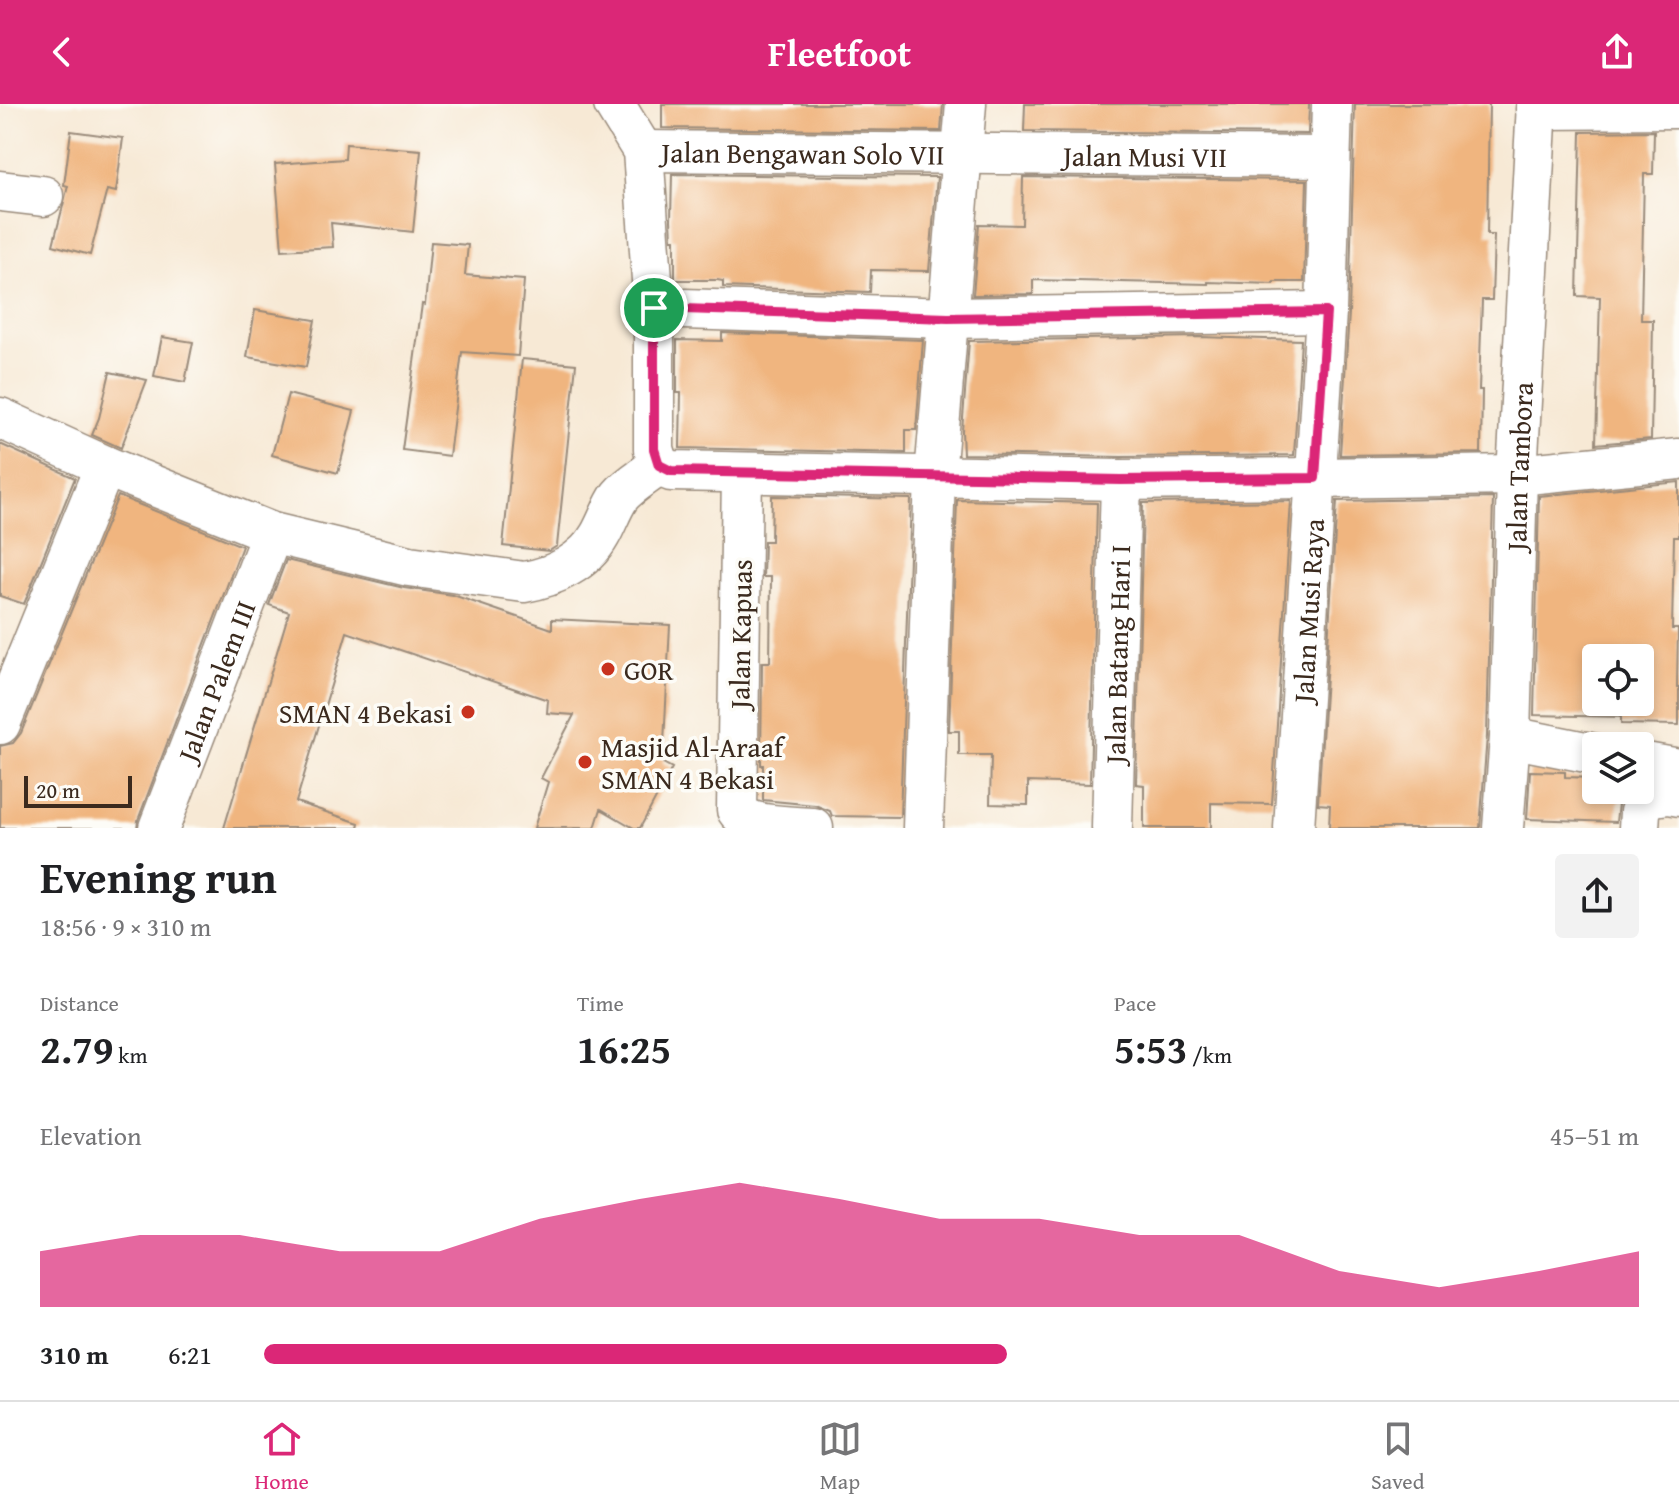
<!DOCTYPE html>
<meta charset="utf-8">
<style>
:root{--surface:#fff;--page:#f2f2f2;--text:#202124;--muted:#757577;--line:#e0e0e0;--accent:#db2777}
body{margin:0;font-family:"Gentium Book Plus",serif;background:var(--page);color:var(--text);height:100vh;display:flex;flex-direction:column;font-size:30px;white-space:nowrap}
*{box-sizing:border-box;margin:0}
p{font-size:26px;color:var(--muted)}
.icon{flex:none;width:44px;height:44px;fill:none;stroke:currentColor;stroke-width:2;stroke-linecap:round;stroke-linejoin:round}
.map{position:relative;height:724px;overflow:hidden}
.drawer{display:flex;flex-direction:column;background:var(--surface);flex:1}
.drawer>*{flex:none}
.fabs{position:absolute;left:1582px;top:540px;display:grid;gap:16px}
.fabs a{display:grid;place-items:center;width:72px;height:72px;border-radius:8px;background:var(--surface);box-shadow:0 4px 12px #0003;font-size:40px}
.scale{position:absolute;left:24px;bottom:20px;width:108px;box-sizing:border-box;padding-left:8px;border:4px solid #3b2a1e;border-top:0;font-size:22px;line-height:28px;white-space:nowrap;color:#3b2a1e;-webkit-text-stroke:6px #fdfcf7;paint-order:stroke}
.pin{position:absolute;display:grid;place-items:center;width:68px;height:68px;color:#fff;margin:-34px;border:4px solid #fff;border-radius:50%;box-shadow:0 2px 8px #0007}
.round{display:grid;place-items:center;flex:none;width:84px;height:84px;border-radius:8px;background:var(--page)}
.head{display:flex;align-items:center;justify-content:space-between;height:136px;padding:0 40px}
h1{font-size:44px;font-weight:800;line-height:60px}
.stats{display:grid;grid-template-columns:repeat(3,1fr);gap:12px;height:136px;padding:8px 40px}
.stats div{display:grid;align-content:center}
.stats b{font-size:40px;font-weight:800}
.stats small{font-size:22px;font-weight:400}
.stats p{font-size:22px}
.chart{height:224px;padding:16px 40px}
.chart p{display:flex;justify-content:space-between}
.chart svg{width:100%;height:144px;margin-top:8px;fill:var(--accent);opacity:.7}
ul{padding:0 40px;list-style:none;font-size:26px}
li{display:grid;grid-template-columns:128px 96px 1fr;align-items:center;height:60px}
li i{height:20px;border-radius:10px;background:var(--accent)}
header{display:flex;justify-content:space-between;align-items:center;height:104px;padding:0 40px;background:var(--accent);color:#fff;font-size:36px;font-weight:800}
.tabs{display:flex;justify-content:space-around;align-items:center;height:112px;border-top:2px solid var(--line);background:var(--surface);font-size:22px;color:var(--muted)}
.tabs a{display:grid;justify-items:center;gap:4px}
.tabs .on{color:var(--accent)}
.map>svg:first-child{display:block}
.building{fill:#f0b57f;fill-rule:evenodd}
.lines{fill:none;stroke-linecap:round;stroke-linejoin:round}
.street-casing{stroke:#998a7a;stroke-width:43}
.street{stroke:#fff;stroke-width:40}
.route-casing{stroke:#fff;stroke-width:16}
.route{stroke:#db2777;stroke-width:10}
.poi-dot{fill:#c8321e;stroke:#fdfcf7;stroke-width:3}
.labels{text-anchor:middle;dominant-baseline:central;stroke-width:7;stroke-linejoin:round;paint-order:stroke}
.street-label{font-size:28px;fill:#3b2a1e;stroke:#fdfcf7}
.poi-label{font-size:28px;fill:#3b2a1e;stroke:#fdfcf7;text-anchor:start}
</style>
<header><svg class="icon" aria-label="back" viewBox="0 0 24 24"><path d="M15 5l-7 7 7 7"/></svg>Fleetfoot<svg class="icon" aria-label="share" viewBox="0 0 24 24"><path d="M12 15V3M7 8l5-5 5 5M5 13v7h14v-7"/></svg></header>
<div class="map">
<svg width="1679" height="724" viewBox="0 0 1679 724">
<rect width="100%" height="100%" fill="#fdfcf7"/>
<filter id="ink" filterUnits="userSpaceOnUse"><feTurbulence type="fractalNoise" baseFrequency=".0125" numOctaves="2"/><feDisplacementMap in="SourceGraphic" scale="16" xChannelSelector="R" yChannelSelector="G"/><feConvolveMatrix kernelMatrix="1 2 1 2 8 2 1 2 1" color-interpolation-filters="sRGB"/></filter>
<filter id="wash" filterUnits="userSpaceOnUse"><feTurbulence type="fractalNoise" baseFrequency=".006" numOctaves="4" result="noise"/><feDisplacementMap in="SourceGraphic" scale="32" xChannelSelector="R" yChannelSelector="G"/><feGaussianBlur stdDeviation="1.8" result="paint"/><feColorMatrix in="noise" values="0 0 0 0 0 0 0 0 0 0 0 0 0 0 0 0 0 1.4 0 .05"/><feComposite in="paint" operator="in"/></filter>
<g filter="url(#wash)">
<rect width="100%" height="100%" fill="#f7e9d5"/>
<g id="blocks">
<path class="building" d="M662 0H943L941 27 662 24Z
M1025 0H1309L1308 30 1024 27Z
M1355 0H1489L1487 131H1494L1492 196H1482L1479 286H1482L1481 349 1340 351 1349 209Z
M71 27 123 34 116 88 107 86 90 151 53 141 68 82 64 81Z
M1654 27 1653 70H1644L1641 216H1653L1651 335 1596 340 1600 193 1577 192 1581 28Z
M346 40 421 46 413 128 331 119 333 143 282 146 275 60 345 55Z
M672 70 937 73 929 167 871 166 870 188 723 183V177L717 176H675V135H672L671 116Z
M1023 73 1307 76 1304 178H1274V180L1208 178V180L1033 176V190L973 191 979 120 1022 121Z
M431 138 468 141 465 171 524 176 518 252 462 248 449 352 402 346 422 200 425 201Z
M255 206 315 216 306 263 247 253Z
M722 229 923 236 916 326H906V349L680 344 681 289H677V236L722 237Z
M162 233 193 238 185 278 154 272Z
M1199 233 1301 236 1294 351 1121 353 963 350 962 327 969 237Z
M522 255 576 260 557 442 549 447 503 442Z
M110 268 147 276 121 344 92 331 99 314Z
M288 290 354 307 338 369 272 351Z
M0 340 75 374 24 500 0 492Z
M1679 378V433H1674L1672 525H1678L1677 583H1679V621L1621 620V613L1534 611 1539 392ZM1596 554H1640V598H1596Z
M118 392 242 442 138 716 137 724H0V642L13 639 21 629Z
M772 392 911 395 900 713 832 712 830 707 815 701 763 696V661H761L762 558H770L771 473H763L764 437H771Z
M1493 394 1487 632 1480 724H1329L1330 701 1318 700 1337 397Z
M957 396 1097 399 1090 680 1028 678V701L990 700 991 651H959V627H949Z
M1291 397 1272 700 1211 699V724H1144V681L1136 680 1143 399Z
M286 456 404 484 453 491 552 525V515L670 521 663 659 672 664 640 724H634L601 705 595 724H534L548 678 541 674 574 611 547 609 548 596 347 528 296 698 359 719 358 724H224L289 508 269 501Z
M1530 667 1565 668V673L1596 674V686H1624L1618 700 1616 718 1527 715Z"/>
</g>
</g>
<g filter="url(#ink)">
<use href="#blocks" fill-opacity="0" stroke="#998a7a" stroke-width="2"/>
<g class="lines">
<g class="street-casing">
<g id="street">
<path d="M614 0 643 47 654 204V345L659 361"/>
<path d="M1536 5 1679 4"/>
<path id="s1" d="M643 47 1329 53"/>
<path d="M0 87 43 92"/>
<path d="M654 204 948 214 1326 208"/>
<path d="M0 314 105 362 272 429 409 462 524 478C554 473 585 458 600 431 607 419 612 403 620 392 630 380 647 371 659 361"/>
<path d="M659 361 671 367 1121 376 1315 374 1517 371 1679 355"/>
<path d="M742 369 737 706C748 724 792 722 813 724"/>
<path d="M0 620 105 362"/>
<path d="M1510 633 1596 650"/>
<path d="M1640 658 1679 665"/>
<path id="s2" d="M159 724 272 429"/>
<path d="M923 724 935 372 966 0"/>
<path id="s3" d="M1112 724 1121 376"/>
<path id="s4" d="M1294 724 1326 208 1332 0"/>
<path id="s5" d="M1503 724 1510 633 1517 371 1537 0"/>
<path d="M1639 724 1640 708 1646 693 1669 690 1679 692"/>
</g>
</g>
<use href="#street" class="street"/>
</g>
</g>
<g class="lines" filter="url(#ink)">
<g class="route-casing">
<path id="route" d="M654 204 948 214 1326 208 1315 374 1121 376 671 367 659 361 654 345Z"/>
</g>
<use href="#route" class="route"/>
</g>
<g class="poi-dot">
<circle cx="608" cy="565" r="8"/>
<circle cx="468" cy="608" r="8"/>
<circle cx="585" cy="658" r="8"/>
</g>
<g class="labels">
<g class="street-label">
<text stroke="none"><textPath href="#s1" startOffset="160">Jalan Bengawan Solo VII</textPath></text>
<text stroke="none"><textPath href="#s1" startOffset="502">Jalan Musi VII</textPath></text>
<text stroke="none"><textPath href="#s5" startOffset="362">Jalan Tambora</textPath></text>
<text stroke="none"><textPath href="#s4" startOffset="218">Jalan Musi Raya</textPath></text>
<text transform="translate(740 530) rotate(-89)">Jalan Kapuas</text>
<text stroke="none"><textPath href="#s3" startOffset="174">Jalan Batang Hari I</textPath></text>
<text stroke="none"><textPath href="#s2" startOffset="158">Jalan Palem III</textPath></text>
</g>
<g class="poi-label">
<text x="624" y="565">GOR</text>
<text x="452" y="608" text-anchor="end">SMAN 4 Bekasi</text>
<text x="601" y="642">Masjid Al-Araaf<tspan x="601" dy="32">SMAN 4 Bekasi</tspan></text>
</g>
</g>
</svg>
<div class="fabs">
<a><svg class="icon" aria-label="locate" viewBox="0 0 24 24"><circle cx="12" cy="12" r="6"/><path d="M12 2v4M12 18v4M2 12h4M18 12h4"/></svg></a>
<a><svg class="icon" aria-label="layers" viewBox="0 0 24 24"><path d="M12 4l9 5-9 5-9-5zM3 14l9 5 9-5"/></svg></a>
</div>
<div class="scale">20 m</div>
<div class="pin" style="left:654px;top:204px;background:#1e9e55"><svg class="icon" aria-label="arrive" viewBox="0 0 24 24"><path d="M6 21V4h12l-3 4 3 4H6"/></svg></div>
</div>
<section class="drawer">
<div class="head"><div><h1>Evening run</h1><p>18:56 · 9 × 310 m</p></div><a class="round"><svg class="icon" aria-label="share" viewBox="0 0 24 24"><path d="M12 15V3M7 8l5-5 5 5M5 13v7h14v-7"/></svg></a></div>
<div class="stats">
<div><p>Distance</p><b>2.79<small> km</small></b></div>
<div><p>Time</p><b>16:25</b></div>
<div><p>Pace</p><b>5:53<small> /km</small></b></div>
</div>
<div class="chart"><p><span>Elevation</span>45–51 m</p>
<svg viewBox="0 0 160 44" preserveAspectRatio="none"><path d="M0 44V27L10 22L20 22L30 27L40 27L50 17L60 11L70 6L80 11L90 17L100 17L110 22L120 22L130 33L140 38L150 33L160 27V44z"/></svg>
</div>
<ul>
<li><b>310 m</b>6:21<i style="width:54%"></i></li>
</ul>
</section>
<nav class="tabs">
<a class="on"><svg class="icon" aria-label="home" viewBox="0 0 24 24"><path d="M3 11l9-7 9 7M6 9v11h12V9"/></svg>Home</a>
<a><svg class="icon" aria-label="map" viewBox="0 0 24 24"><path d="M3 6l6-2 6 2 6-2v14l-6 2-6-2-6 2zM9 4v14M15 6v14"/></svg>Map</a>
<a><svg class="icon" aria-label="saved" viewBox="0 0 24 24"><path d="M7 4h10v16l-5-4-5 4z"/></svg>Saved</a>
</nav>
